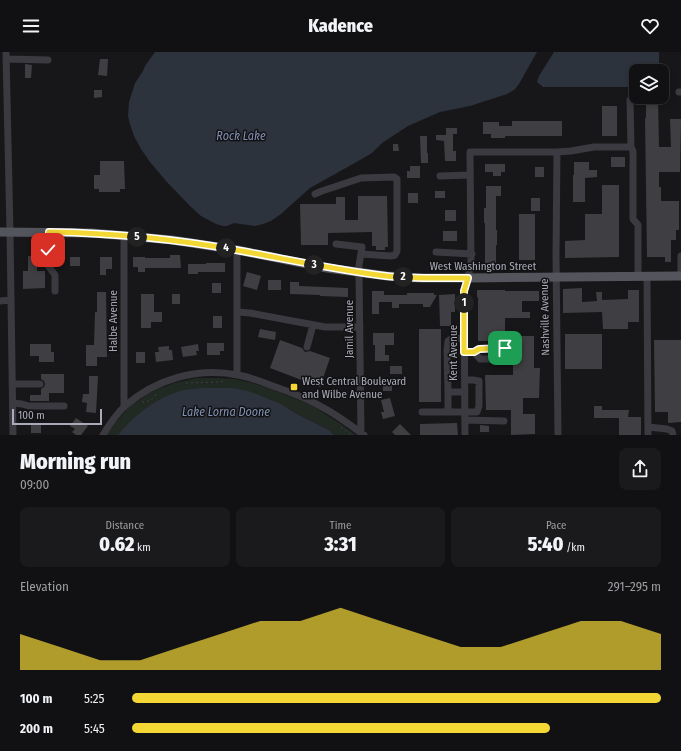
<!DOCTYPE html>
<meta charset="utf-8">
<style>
:root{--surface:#111113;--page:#1a1a1c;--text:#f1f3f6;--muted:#9c9da0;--line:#303133;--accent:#f3d735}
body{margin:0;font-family:"Fira Sans Condensed",sans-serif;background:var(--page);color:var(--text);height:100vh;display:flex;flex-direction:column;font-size:15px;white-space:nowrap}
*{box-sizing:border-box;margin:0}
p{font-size:13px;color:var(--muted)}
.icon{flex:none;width:22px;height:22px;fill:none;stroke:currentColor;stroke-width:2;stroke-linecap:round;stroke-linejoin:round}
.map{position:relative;height:383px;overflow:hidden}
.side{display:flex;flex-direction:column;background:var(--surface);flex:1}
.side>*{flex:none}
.tools{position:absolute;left:629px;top:12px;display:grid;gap:8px}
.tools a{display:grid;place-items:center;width:40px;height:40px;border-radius:8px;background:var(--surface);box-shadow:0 2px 6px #0003,0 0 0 1px var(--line);font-size:20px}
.scale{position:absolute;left:12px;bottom:10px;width:90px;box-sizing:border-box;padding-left:4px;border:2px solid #a9abb9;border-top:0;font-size:11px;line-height:14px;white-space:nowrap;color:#a9abb9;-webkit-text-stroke:3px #121214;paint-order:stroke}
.pin{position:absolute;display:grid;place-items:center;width:34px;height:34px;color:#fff;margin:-17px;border-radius:8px;box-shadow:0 2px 6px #0006}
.km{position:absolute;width:20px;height:20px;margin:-10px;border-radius:50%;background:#222;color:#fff;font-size:11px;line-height:20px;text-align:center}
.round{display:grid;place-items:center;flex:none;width:42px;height:42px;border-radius:8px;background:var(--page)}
.headline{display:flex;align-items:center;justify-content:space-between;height:68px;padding:0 20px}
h1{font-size:22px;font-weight:800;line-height:30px}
.figures{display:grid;grid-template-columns:repeat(3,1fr);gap:6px;height:68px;padding:4px 20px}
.figures div{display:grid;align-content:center;border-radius:8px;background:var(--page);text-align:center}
.figures b{font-size:20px;font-weight:800}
.figures small{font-size:11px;font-weight:400}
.figures p{font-size:11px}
.chart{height:112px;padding:8px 20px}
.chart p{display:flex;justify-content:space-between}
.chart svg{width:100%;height:72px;margin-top:4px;fill:var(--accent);opacity:.7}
ul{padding:0 20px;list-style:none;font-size:13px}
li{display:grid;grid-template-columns:64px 48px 1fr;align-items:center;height:30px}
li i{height:10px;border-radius:5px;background:var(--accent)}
header{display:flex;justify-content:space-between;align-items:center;height:52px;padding:0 20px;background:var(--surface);font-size:18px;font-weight:800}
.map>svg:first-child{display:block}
.green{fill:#212923}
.water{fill:#2d333d}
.building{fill:#3f3f43}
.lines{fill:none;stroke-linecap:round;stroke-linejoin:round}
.path{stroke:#3e3f45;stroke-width:1;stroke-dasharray:2 3;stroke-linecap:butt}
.minor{stroke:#3a3a40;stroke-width:7}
.major{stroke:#54545d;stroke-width:9}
.route-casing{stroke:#fff;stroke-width:8}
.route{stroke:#f3d735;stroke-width:5}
.poi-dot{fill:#f3d735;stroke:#121214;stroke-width:1.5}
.labels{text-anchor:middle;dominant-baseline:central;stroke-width:3;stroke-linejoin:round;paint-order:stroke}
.street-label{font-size:11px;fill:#a9abb9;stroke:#121214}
.poi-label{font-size:11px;fill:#a9abb9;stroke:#121214;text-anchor:start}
.water-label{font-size:12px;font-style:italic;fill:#8092b4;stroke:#121214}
</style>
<header><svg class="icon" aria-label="menu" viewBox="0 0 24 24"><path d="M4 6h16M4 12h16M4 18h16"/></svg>Kadence<svg class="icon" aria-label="heart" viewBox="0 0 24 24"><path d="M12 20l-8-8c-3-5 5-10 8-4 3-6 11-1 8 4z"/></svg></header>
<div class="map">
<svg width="681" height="383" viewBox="0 0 681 383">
<rect width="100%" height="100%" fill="#171719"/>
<path class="green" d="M196 326H219L235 327 253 331 281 341 311 353 341 372 356 383H334L329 378 297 362 281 352 203 336 122 378 118 383H107L115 371 129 355 151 340 174 331Z"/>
<path class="water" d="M155 0H537L519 32 514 38 507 42 470 54 440 60 408 74 382 91 372 101 360 108 310 136 281 162 271 169 263 172 255 174 234 171 227 174H223L216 172 201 164 189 153 166 129 150 110 141 97 134 84 130 72 128 64 129 50 135 31 143 19 145 14Z
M554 0H659V19H636V35H543L537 30 539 24Z
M203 336H233L248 339 281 352 297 362 329 378 334 383H118C122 377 128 372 133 367 148 353 165 343 184 338 190 337 197 337 203 336Z"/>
<path class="building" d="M100 7H108L107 24 98 23Z
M25 12 32 13 31 26H25Z
M94 38H102V45L94 46Z
M646 45H658L659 95H671L670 67H681L680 120H659V135H661V149H679V178H676V188H671V210H665V205H647L645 66H646Z
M602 54H617V84H602Z
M512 69H562V84H505V86H491V82H483V70H499V74H512Z
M446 76H457V82H453V99H456V109H445L444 89 436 88V83H446Z
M420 84H427V101H428V111H421Z
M393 92H398L399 99H393Z
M611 105H625V115H611Z
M100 109H124L125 137H120V140H99V137H94V123H100Z
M574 110H589V118H597V125L585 126V150H573V123H574Z
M485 112H505V120H501V124H493V120H485Z
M410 114H420V126H407V119H410Z
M535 115H544V125H535Z
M602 133H619V205L565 206V189L585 188V162H602Z
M486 134H501V144H496V178H497V193H496V211H485V171H484V156H486Z
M435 139H445V146H435Z
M408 141H418V151H408Z
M358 144H387L388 195H385V198H376V194H372V180L328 181V193H301L300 152H336V145H345V168H358Z
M531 146H540V159H531Z
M445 158H456V169H445Z
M519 162H535V208H519Z
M443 179H457V189H443Z
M170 203H180L181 216H145V220H138V215H133V205H145V206H170Z
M28 204H37V219H45V236L23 237V219H28Z
M70 205H80V214H70Z
M100 205H112V217H106V223H100Z
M206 211H225V220H198V222H188V212H206Z
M247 220 261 224 257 238 243 234Z
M268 228H281V238H268Z
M290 230H299V234L348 236V245L320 244V243L290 242Z
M212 231H221V241H212Z
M582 236V250L597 249 596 240H602V248L628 247V238H639V270H628V277H603L602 260 563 261V237Z
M477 238H505V239H539V249H522V260H530V266H505V284H534V316H540L539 346H523V362H535V382L511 383V358H486L485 323H513V289H478V246L477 245Z
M372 239H384V243H407V241H434V243H437L430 255H423V252H399V256H392V250H379V262H372Z
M97 240H106L107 305H97V314H86V293H94L95 260H97Z
M141 242H154V260H162V270H151V276H141Z
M172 242H180V252H172Z
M455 242V260H451V274H440L439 243Z
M213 264H222V276H213Z
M260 277 276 280 275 288 258 285Z
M419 277H441V350H419Z
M373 281H394V293H385V303H389V309H375V293H373Z
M565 282H602V317H565Z
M280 288 302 296 305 300 310 299 330 306 320 335 270 316Z
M654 288H681V370L668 371V360H655Z
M207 291H224V299H220V303H207Z
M30 292H51V300H54V310H39V304H30Z
M198 292 199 299H196L197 303 183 305 181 295Z
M169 294V298H172L173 308 156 310 155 300H159L158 295Z
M136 300H145V311H136Z
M390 314H402V322H390Z
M41 322H64V341H49V349H30V343H41V337L44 335 45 332 44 329 41 327Z
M89 324H98L96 361 86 360 87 351 82 350 83 342H89Z
M383 328H392V339H383Z
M390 346 395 364 383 367 381 360H384L381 348Z
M594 354H602V358H629L628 365H641V383H619V366H594Z
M76 366 88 374 81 383H76L72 380 75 377 70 374Z
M31 371H41V381H31Z
M457 371 458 383H420V372Z
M400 372 411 383H395L392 380Z
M480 373 489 374V380H480Z"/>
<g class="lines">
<path class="path" d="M186 331 221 330 225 328
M142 350C149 350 154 347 157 341
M341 375 351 383"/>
<path class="minor" d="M6 0 10 180 13 383
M6 7 48 8
M679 40H681
M630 48 631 95
M557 100 556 203 558 383
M440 124 470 123
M315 142 322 139 361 126 394 125 397 127V199L395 203 391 204 361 202
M49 180 47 212 55 223V239
M124 184V355
M336 192 362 195 358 220
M237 198V323
M436 200 472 202
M681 204V223
M359 221 361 381
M647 224 648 383
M0 249 11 248
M238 260 250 261 325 275H360
M464 287 454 286 448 289 447 299 448 340H465
M307 295 313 273
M464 300H474L479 297 505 296
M474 300 480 307H505
M12 332H40
M448 340V360
M13 351 22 352 29 354H64
M422 360H477L479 354V329L473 328H465
M465 368 504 369
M648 375 667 377 672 379 673 383
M103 383C109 373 116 362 125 354 156 327 197 315 238 323 249 325 260 329 270 333 291 340 311 348 329 359 341 366 353 375 364 383
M465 383 464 239 471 213 470 100H557L571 99 594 95H631L633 99V167L638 173V225"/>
<path class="major" d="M0 180 92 181 172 188 237 198 327 216 387 224 420 226H468L681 224"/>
</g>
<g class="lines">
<g class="route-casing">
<path id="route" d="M48 198 49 180C111 181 175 187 236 198 286 207 335 218 386 224 413 227 440 226 468 226L464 239V300H474L479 297 505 296"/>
</g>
<use href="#route" class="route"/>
</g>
<rect class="poi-dot" x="290" y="331" width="8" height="8" rx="2"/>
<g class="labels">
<g class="street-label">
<text x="483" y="214">West Washington Street</text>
<text transform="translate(545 265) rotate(-91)">Nashville Avenue</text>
<text transform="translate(113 269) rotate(-90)">Halbe Avenue</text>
<text transform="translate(349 277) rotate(-90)">Jamil Avenue</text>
<text transform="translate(453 301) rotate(-90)">Kent Avenue</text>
</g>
<g class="poi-label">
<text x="302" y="329">West Central Boulevard<tspan x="302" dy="13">and Wilbe Avenue</tspan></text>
</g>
<g class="water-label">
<text x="241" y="84">Rock Lake</text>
<text x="226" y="360">Lake Lorna Doone</text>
</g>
</g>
</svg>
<div class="tools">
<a><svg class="icon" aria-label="layers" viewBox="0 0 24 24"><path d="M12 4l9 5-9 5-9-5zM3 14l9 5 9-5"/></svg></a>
</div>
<div class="scale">100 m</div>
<div class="pin" style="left:505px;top:296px;background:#1e9e55"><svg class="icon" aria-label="arrive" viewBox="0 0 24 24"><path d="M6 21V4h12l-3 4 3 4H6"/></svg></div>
<div class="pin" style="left:48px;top:198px;background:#d93025"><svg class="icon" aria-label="check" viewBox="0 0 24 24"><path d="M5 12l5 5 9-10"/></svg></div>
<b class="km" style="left:464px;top:251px">1</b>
<b class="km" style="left:403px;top:225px">2</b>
<b class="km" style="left:314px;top:213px">3</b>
<b class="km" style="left:226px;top:196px">4</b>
<b class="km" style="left:137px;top:185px">5</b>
</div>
<section class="side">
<div class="headline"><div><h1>Morning run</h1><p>09:00</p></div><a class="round"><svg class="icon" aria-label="share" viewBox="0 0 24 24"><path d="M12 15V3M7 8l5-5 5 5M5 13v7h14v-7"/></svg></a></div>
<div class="figures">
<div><p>Distance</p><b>0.62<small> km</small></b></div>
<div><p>Time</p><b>3:31</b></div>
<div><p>Pace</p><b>5:40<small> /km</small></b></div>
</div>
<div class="chart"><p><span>Elevation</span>291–295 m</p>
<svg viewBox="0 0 160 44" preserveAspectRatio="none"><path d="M0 44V22L10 30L20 38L30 38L40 30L50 22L60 14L70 14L80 6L90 14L100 22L110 30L120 30L130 22L140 14L150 14L160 22V44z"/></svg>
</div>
<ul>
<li><b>100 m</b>5:25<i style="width:100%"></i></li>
<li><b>200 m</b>5:45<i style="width:79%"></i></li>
</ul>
</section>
